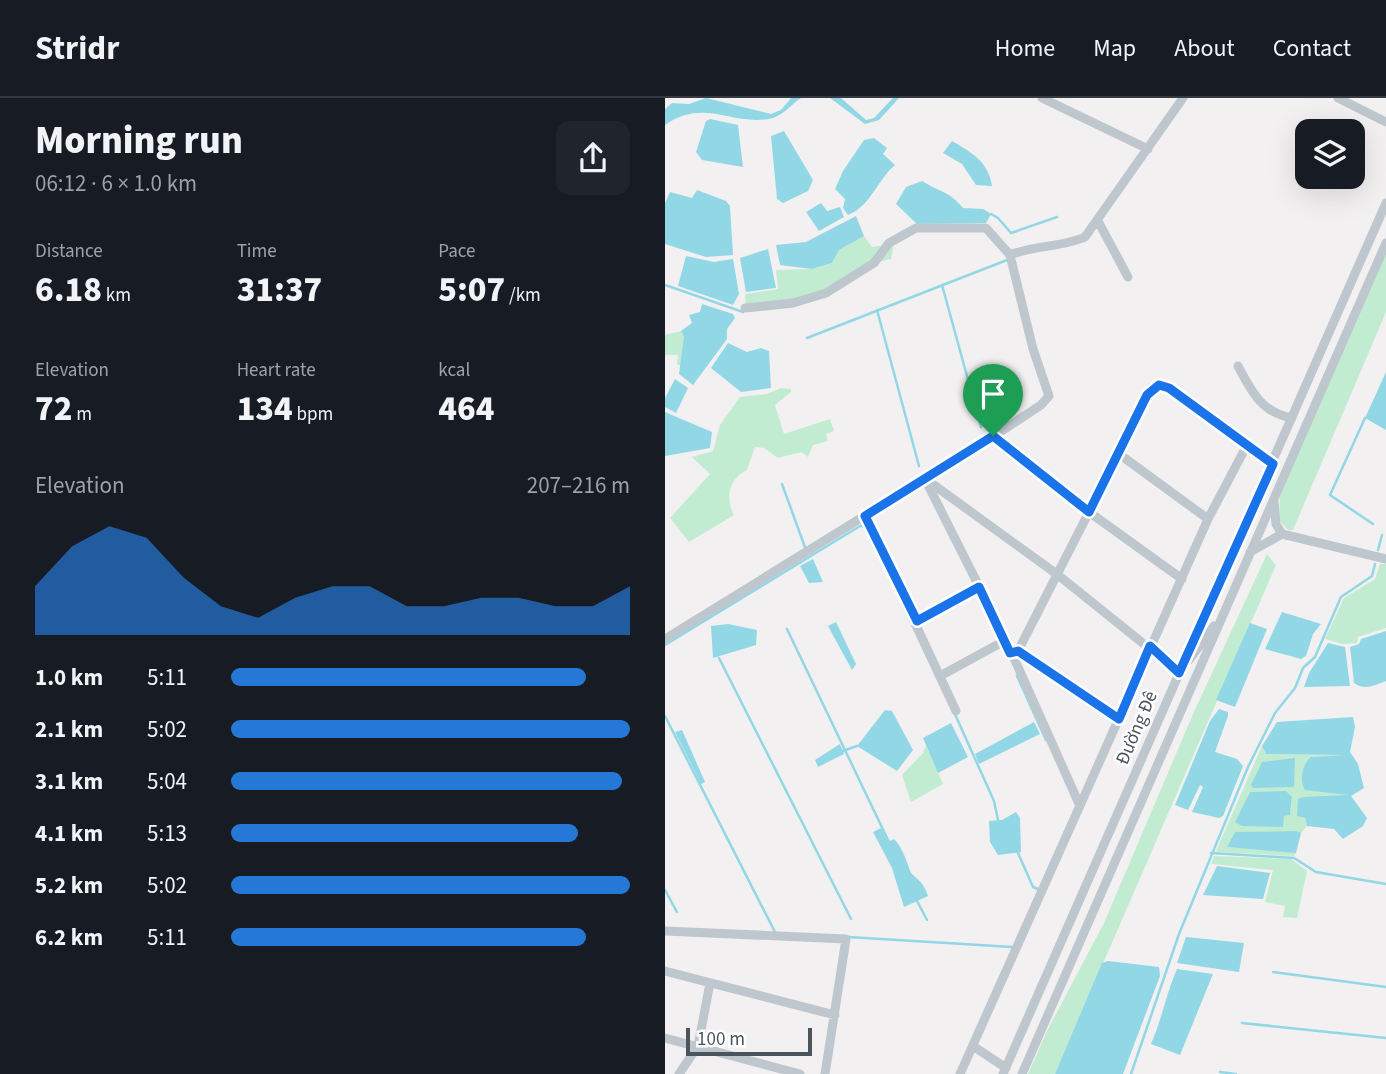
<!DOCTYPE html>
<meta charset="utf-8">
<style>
:root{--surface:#171b24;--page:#20242c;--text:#f1f3f6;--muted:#9ea1a6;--line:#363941;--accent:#2678d6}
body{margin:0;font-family:"Source Sans 3",sans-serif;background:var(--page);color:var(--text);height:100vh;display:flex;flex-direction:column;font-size:26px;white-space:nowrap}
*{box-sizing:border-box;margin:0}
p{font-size:23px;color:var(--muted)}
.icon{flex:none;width:38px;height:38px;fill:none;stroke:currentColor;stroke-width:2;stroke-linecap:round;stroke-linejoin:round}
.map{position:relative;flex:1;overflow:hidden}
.side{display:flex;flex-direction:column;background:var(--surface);width:665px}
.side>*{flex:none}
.tools{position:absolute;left:630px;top:21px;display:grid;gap:14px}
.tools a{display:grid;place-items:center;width:70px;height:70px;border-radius:14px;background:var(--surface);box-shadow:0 7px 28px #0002;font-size:35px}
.scale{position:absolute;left:21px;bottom:18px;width:126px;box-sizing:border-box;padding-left:7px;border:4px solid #49545c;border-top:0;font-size:19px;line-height:24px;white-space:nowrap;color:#49545c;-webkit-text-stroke:5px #fff;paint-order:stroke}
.pin{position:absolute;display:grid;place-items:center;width:60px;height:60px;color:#fff;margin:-72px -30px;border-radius:50% 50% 50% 0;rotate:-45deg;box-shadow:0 0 7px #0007}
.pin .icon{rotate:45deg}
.round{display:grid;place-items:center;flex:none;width:74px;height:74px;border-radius:14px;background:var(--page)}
.headline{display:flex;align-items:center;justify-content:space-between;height:119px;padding:0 35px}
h1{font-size:38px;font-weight:800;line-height:52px}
.stats{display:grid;grid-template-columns:repeat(3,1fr);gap:10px;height:119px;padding:7px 35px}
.stats div{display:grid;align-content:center}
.stats b{font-size:35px;font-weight:800}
.stats small{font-size:19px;font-weight:400}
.stats p{font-size:19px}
.chart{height:196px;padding:14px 35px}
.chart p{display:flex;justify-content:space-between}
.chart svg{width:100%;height:126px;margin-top:7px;fill:var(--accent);opacity:.7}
ul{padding:0 35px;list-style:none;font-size:23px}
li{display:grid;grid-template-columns:112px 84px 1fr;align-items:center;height:52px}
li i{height:18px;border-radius:9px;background:var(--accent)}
header{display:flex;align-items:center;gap:42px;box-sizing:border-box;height:98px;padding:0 35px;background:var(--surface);border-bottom:2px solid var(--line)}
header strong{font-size:33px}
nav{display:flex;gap:38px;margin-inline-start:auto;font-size:24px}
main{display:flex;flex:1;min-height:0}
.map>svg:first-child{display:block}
.green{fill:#c2ecd1;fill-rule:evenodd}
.water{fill:#92d7e6}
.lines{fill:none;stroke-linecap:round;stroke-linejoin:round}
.stream{stroke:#92d7e6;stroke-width:2.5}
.minor{stroke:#bfc7ce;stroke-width:9}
.route-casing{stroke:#fff;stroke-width:14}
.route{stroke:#1a73e8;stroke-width:9}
.labels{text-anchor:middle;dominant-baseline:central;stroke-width:5;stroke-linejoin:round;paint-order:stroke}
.street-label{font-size:19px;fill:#49545c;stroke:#fff}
</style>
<header>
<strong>Stridr</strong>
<nav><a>Home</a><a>Map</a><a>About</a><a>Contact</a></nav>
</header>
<main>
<section class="side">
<div class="headline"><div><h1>Morning run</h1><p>06:12 · 6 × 1.0 km</p></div><a class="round"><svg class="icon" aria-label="share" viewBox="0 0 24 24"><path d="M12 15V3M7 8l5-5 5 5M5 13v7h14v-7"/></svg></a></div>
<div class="stats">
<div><p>Distance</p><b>6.18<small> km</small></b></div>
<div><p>Time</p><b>31:37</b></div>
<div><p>Pace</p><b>5:07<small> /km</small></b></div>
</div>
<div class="stats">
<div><p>Elevation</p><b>72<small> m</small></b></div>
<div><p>Heart rate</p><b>134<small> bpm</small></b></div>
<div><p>kcal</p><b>464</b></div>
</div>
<div class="chart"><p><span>Elevation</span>207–216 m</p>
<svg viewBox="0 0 160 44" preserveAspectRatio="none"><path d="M0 44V27L10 13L20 6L30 10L40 24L50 34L60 38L70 31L80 27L90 27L100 34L110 34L120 31L130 31L140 34L150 34L160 27V44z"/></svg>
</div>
<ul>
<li><b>1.0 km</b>5:11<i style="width:89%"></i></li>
<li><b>2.1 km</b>5:02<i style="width:100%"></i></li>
<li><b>3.1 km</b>5:04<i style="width:98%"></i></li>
<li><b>4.1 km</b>5:13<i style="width:87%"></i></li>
<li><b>5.2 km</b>5:02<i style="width:100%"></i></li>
<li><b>6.2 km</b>5:11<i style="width:89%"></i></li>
</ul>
</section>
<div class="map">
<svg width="721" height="976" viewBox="0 0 721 976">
<rect width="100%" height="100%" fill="#f2f0f0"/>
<path class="green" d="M199 138 207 149 229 146 226 161C201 165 182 186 160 197 135 211 109 212 81 214L80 196 113 191 111 172 147 171 167 165 174 152Z
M721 152V214L628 432H623L614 422 615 395Z
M16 233 19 239 17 269 12 266 13 257H0V237Z
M116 290 126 291V294L110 307 119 336 165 321 169 333 161 336 163 343 148 347 143 359 136 354 113 360 99 350 90 349 82 372C65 380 59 399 69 417L24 444 5 420 45 376 27 359 48 353 55 327 75 299 102 296Z
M602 456 611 467 390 976H363L383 931 439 825 528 616Z
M715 466H721V530L693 539 692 545 677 546 660 541 679 500 710 481Z
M261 647 278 686 246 704 237 677 258 655Z
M597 648 601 656 679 657 646 659 640 692 683 696 633 718 640 720 642 728 636 735 570 734 562 749 625 753 631 755 629 758 554 754 551 753ZM621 693 627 702 625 717H619L617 724 582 696Z
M549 758 626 761 642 773 632 820 618 819 620 808 600 804 608 772 546 766Z"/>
<path class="water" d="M41 0 106 16 116 12 126 0H136C125 7 117 19 104 21 64 27 39 0 0 27V11L7 5 24 6Z
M165 0H176L201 22 209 20 228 0H234L214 22 200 26Z
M45 21 73 27 78 69 37 62 31 54 41 23Z
M119 33 148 82 143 93 118 105 112 101 106 38Z
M209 40 222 50 218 56 230 67C212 82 206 108 183 117L178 110 180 101 170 91 178 73 199 42Z
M287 43C306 54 324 64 327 88L311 87 297 66 278 55Z
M257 83C276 95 283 92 298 110L318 111 326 116 321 125 252 126 231 106 241 89Z
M32 92 61 103 65 108 68 157 41 159 0 146V105L5 94 27 100Z
M156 105 162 113 175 109 179 119 154 133 141 114Z
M191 118 199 138 174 152 167 165 147 171 115 167 111 147 141 144Z
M103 151 111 190 81 194 75 160Z
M21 158 49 164 68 161 74 196 68 207 13 188Z
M37 206 68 216 70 220 62 231V241L28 287 14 276 19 239 16 233 27 225 24 217 35 214Z
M63 245 82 254 96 250 104 253 106 290 76 294 46 270Z
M721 274V332L700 320Z
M10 281 23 290 11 315 0 309V300Z
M0 314 47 334 45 350 0 358Z
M148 461 158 484 144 485 135 468Z
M617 514 656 526 648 536 641 558 636 561 600 551Z
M171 524 191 566 187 572 163 528Z
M585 525 602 531 570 609 551 602Z
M63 526 92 532 91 547 48 560 46 528Z
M721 533V583C710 587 700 593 689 585L685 549 694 546 696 541Z
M663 545 680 549 685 588 639 589 644 575Z
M554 611 563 614V618L550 654 572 661 578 668 558 718 554 720 527 714 538 689 535 687 523 712 510 707 545 623Z
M220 612 227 613 248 652 232 673 192 648Z
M688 619 690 629 685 654 693 666 699 690 686 698 702 720 698 728 678 741 669 731 642 728 640 720 632 718 633 701 639 699 683 697 640 692C634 683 637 666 646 659L679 657 601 656 597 648 612 624Z
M369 624 375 636 314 666 310 656Z
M286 625 303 659 273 675 258 640Z
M17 632 40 684 36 686 10 634Z
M175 646 179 656 153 669 150 662Z
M630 660 629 689 588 690 586 687 597 664Z
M621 693 627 699 625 717 619 718 618 729 577 728 570 724 585 694Z
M351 714 355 720 356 754 333 757 325 744 324 723 337 722Z
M216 730 223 744 229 741C240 752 244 773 247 776 254 782 259 786 263 798L239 809 227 770 208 734Z
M632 733 636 735 631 755 562 749 570 734Z
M552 768 605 775 598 801 538 797Z
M521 839 579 845 574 874 512 865Z
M443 863 494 869 495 878 458 976H390L437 865Z
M512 871 548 876 515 957 486 946C497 921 501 896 512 871Z"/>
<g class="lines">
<path class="stream" d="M326 116 333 120 346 135 392 119
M0 187 78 214
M277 187 316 329
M212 212 254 368
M142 240 342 162
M700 320 665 397 708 426
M117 386 141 452
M713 452 717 437
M122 531 224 744
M0 547 195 428H201
M54 560 186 821
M352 578 381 642
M289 614 329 703 333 722
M0 618 111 836
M178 653 192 648
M353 755 368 789 373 791
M546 755 629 760 651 774 721 786
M0 792 12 814
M251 801 262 822
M183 839 347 849
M608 874 721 889
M577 925 721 940
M555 974 571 976
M466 976 514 836 583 669 610 615 630 590 638 570 650 559 676 499 707 478 710 466"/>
<path class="minor" d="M377 0 483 51
M673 0 721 24
M433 123 463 179
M345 157C369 147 399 149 420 139L518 0
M573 268C586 293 597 315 627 320
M329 338 424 414 353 553 454 621
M454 356 543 421
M260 381 341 542 415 708
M262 382 393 477 515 575
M609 404 611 426 617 436
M200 418 291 613
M585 454 617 436 721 461
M517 481 424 414 487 289 494 287 504 290 608 366
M252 523 314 489
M0 541 329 338 376 307 384 298 368 251 345 157 321 130H251L224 145 209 165 161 195 128 205 80 210
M524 562 549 528
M275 578 341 542
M0 833 181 841 160 976
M0 873 170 917
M0 940 135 976
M308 948 341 970
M14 976 33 948 45 885
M295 976 543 421 582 347
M338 976 721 105
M357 976 721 145"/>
</g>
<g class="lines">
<g class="route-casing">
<path id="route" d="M494 287 504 290 608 366 514 575 485 548 454 621 353 553 345 555 314 489 252 523 200 418 328 338 424 414 482 297Z"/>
</g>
<use href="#route" class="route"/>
</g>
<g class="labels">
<g class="street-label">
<text transform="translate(472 630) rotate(-67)">Đường Đê</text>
</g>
</g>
</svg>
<div class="tools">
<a><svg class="icon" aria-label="layers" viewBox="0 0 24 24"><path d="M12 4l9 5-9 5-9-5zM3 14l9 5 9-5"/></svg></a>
</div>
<div class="scale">100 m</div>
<div class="pin" style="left:328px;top:338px;background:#1e9e55"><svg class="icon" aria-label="arrive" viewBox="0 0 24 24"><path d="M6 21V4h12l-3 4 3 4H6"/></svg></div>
</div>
</main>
